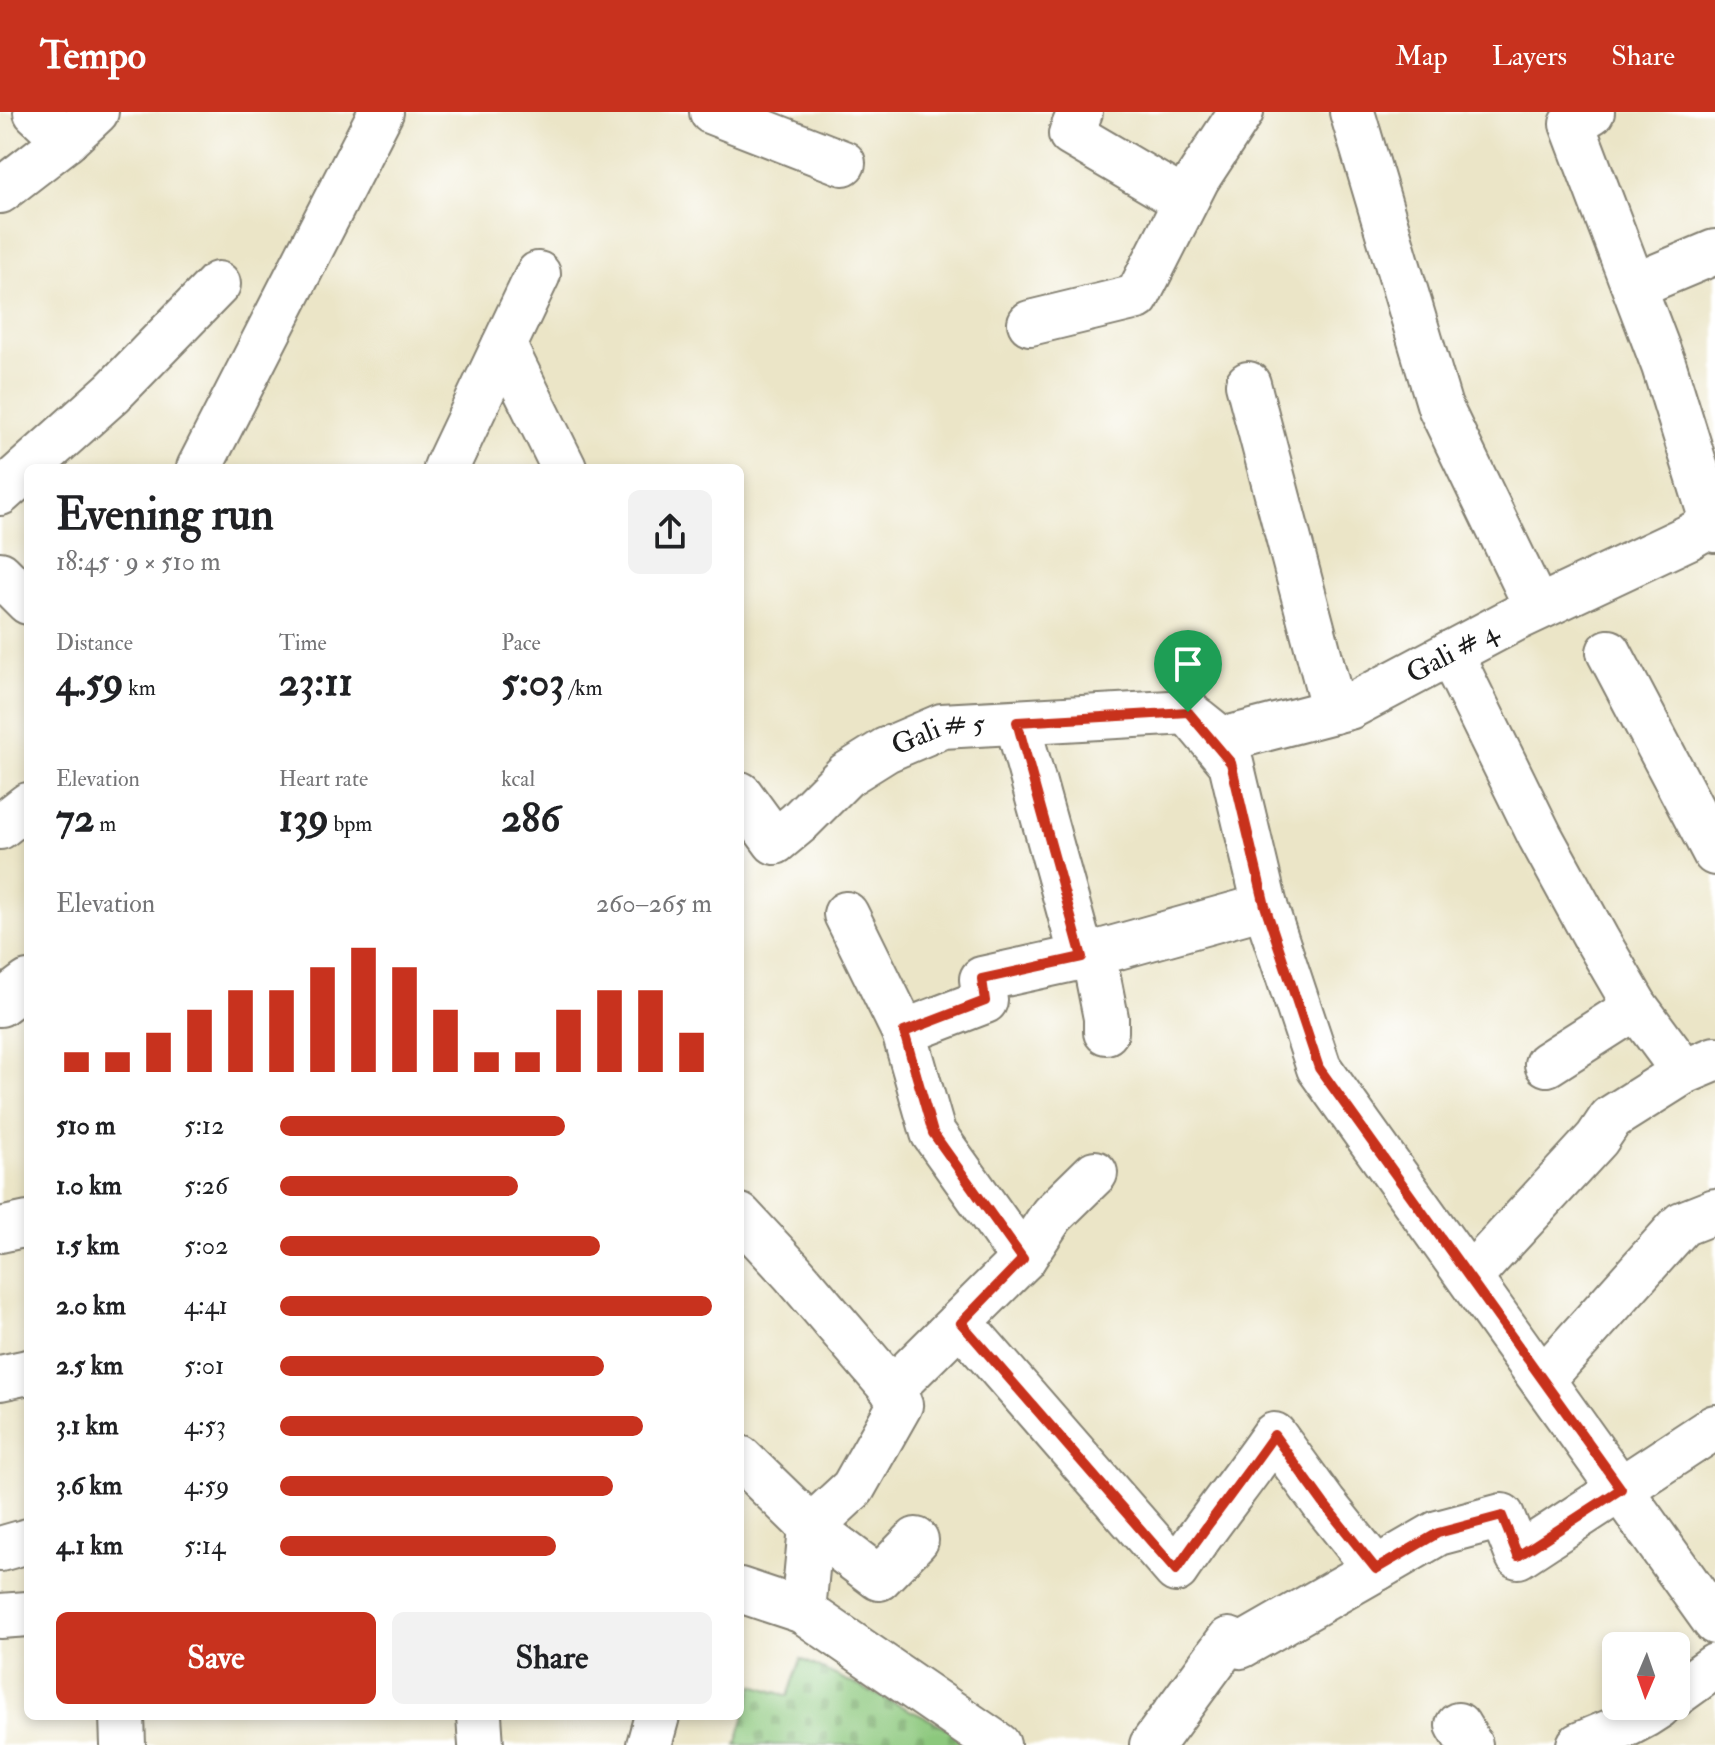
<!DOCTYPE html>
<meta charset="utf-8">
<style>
:root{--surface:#fff;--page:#f2f2f2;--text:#202124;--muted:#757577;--accent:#c8321e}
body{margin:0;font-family:"IM FELL Double Pica",serif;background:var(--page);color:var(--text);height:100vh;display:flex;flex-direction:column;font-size:30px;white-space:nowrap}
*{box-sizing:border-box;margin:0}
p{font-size:26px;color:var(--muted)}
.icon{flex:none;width:44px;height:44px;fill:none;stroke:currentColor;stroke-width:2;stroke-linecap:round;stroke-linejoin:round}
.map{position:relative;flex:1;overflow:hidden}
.details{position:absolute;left:24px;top:352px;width:720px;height:1256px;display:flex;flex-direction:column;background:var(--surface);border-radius:12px;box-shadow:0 4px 12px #0003}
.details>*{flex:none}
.needle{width:52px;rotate:182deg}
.controls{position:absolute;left:1602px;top:1520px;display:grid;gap:16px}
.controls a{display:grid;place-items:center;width:88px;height:88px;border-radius:12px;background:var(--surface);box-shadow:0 4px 12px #0003;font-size:40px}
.pin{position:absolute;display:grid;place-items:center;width:68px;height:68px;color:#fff;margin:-82px -34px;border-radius:50% 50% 50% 0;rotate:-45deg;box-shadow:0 0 8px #0007}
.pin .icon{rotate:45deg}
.round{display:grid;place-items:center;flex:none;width:84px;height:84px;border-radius:12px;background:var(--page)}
.headline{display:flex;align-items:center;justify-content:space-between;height:136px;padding:0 32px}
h1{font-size:44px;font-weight:800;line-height:60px}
.stats{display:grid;grid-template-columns:repeat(3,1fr);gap:12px;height:136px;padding:8px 32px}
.stats div{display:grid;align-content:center}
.stats b{font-size:40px;font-weight:800}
.stats small{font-size:22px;font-weight:400}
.stats p{font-size:22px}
.chart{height:224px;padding:16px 32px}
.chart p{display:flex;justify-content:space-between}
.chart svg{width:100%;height:144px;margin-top:8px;stroke:var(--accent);stroke-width:6}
.action{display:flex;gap:16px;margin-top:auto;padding:16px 32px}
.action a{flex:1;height:92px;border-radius:12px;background:var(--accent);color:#fff;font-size:32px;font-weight:800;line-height:92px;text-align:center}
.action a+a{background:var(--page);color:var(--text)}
ul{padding:0 32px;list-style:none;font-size:26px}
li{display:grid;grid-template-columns:128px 96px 1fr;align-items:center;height:60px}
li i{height:20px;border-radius:10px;background:var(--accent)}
header{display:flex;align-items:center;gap:48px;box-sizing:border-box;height:112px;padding:0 40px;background:var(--accent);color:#fff}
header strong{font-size:38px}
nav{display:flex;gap:44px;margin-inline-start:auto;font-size:28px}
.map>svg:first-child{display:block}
.cemetery{fill:url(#cemetery-stones);stroke:#54724c;stroke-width:2}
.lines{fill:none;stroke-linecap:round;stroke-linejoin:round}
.minor-casing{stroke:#848072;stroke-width:48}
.minor{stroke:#fff;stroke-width:44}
.route-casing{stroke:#fff;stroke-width:16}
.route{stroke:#c8321e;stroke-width:10}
.labels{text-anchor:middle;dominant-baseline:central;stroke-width:8;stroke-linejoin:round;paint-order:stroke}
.street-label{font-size:28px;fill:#1c1c1c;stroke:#fff}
</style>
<header>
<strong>Tempo</strong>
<nav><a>Map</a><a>Layers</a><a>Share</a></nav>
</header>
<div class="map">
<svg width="1715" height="1633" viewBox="0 0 1715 1633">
<defs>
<pattern id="cemetery-stones" width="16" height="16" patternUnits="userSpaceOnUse" patternTransform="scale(2)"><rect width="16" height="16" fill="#8cc87d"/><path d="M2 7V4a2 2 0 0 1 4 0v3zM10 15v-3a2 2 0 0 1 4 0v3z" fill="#78ab6b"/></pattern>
</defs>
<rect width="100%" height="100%" fill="#fff"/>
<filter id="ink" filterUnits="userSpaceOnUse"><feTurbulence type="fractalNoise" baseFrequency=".0125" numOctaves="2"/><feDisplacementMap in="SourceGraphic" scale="16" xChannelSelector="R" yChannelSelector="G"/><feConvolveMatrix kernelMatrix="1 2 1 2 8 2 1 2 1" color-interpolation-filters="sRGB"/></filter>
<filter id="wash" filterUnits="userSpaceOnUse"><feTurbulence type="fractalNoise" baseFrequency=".006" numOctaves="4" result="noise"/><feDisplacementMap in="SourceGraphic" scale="32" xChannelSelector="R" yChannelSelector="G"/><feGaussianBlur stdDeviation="1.8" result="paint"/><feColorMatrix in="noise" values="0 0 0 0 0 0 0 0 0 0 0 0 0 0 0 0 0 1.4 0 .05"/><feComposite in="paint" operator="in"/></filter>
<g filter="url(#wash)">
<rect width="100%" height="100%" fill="#ebe5c7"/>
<path class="cemetery" d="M801 1547 965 1624 975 1633H736L754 1573 788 1584Z"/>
</g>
<g filter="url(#ink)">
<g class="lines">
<g class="minor-casing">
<g id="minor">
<path d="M36 0 66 28"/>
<path d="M712 0 843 51"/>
<path d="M1080 0 1071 22 1185 89"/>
<path d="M1352 0 1440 295 1537 496"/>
<path d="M1592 0 1572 12 1664 254 1715 418"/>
<path d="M0 79 66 28 96 0"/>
<path d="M1634 174 1715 140"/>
<path d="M1030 211 1137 185 1197 67 1241 0"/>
<path d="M504 234 564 356"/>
<path d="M1248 272 1334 599"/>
<path d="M199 356 381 0"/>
<path d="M446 356 538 162"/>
<path d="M0 381 113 280 218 172"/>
<path d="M0 462 28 490"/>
<path d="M1609 540 1715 741"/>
<path d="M1450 541 1540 724 1597 828 1636 895 1684 960"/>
<path d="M1188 600 1231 651 1265 794 1319 956 1715 1510"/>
<path id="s1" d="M1197 608 1222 628 1349 595 1515 507 1689 425 1715 410"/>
<path d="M1017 610 1082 845 1265 794"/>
<path id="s2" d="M740 682 775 730 798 711 846 663 886 638 942 614 1188 600"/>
<path d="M0 715 28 693"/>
<path d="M846 802 904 920"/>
<path d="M1093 841 1106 906V920"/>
<path d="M0 892 28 871"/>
<path d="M1547 952 1636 895"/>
<path d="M740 1104 793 1161 892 1277"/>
<path d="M0 1118 28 1112"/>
<path d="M1023 1147 1052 1103 1095 1061"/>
<path d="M1470 1165 1597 1027 1611 1006 1684 960 1715 947"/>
<path d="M961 1211 1176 1458C1207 1412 1242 1369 1274 1323L1324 1392 1376 1457 1438 1421 1502 1404 1518 1444 1715 1315"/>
<path d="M0 1266 28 1260"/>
<path d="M1543 1267 1682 1112 1715 1099"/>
<path d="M740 1346 811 1415 879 1466 916 1428"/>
<path d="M0 1437 28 1429"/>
<path d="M740 1478 803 1499 998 1633"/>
<path d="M803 1499 811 1415 853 1376 900 1293 892 1277 1023 1147 933 1021 904 920 985 889 982 867 1082 845"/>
<path d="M0 1504 28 1502"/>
<path d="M1676 1582 1715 1554"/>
<path d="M122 1604 123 1633"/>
<path d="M479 1604 481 1633"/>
<path d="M1458 1613 1470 1633"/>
<path d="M649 1633 657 1604"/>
<path d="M1152 1633 1229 1528 1241 1534 1376 1457"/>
<path d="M1579 1633C1609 1620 1632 1613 1659 1594"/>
</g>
</g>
<use href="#minor" class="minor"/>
</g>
</g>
<g class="lines" filter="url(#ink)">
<g class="route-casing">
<path id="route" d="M1188 600 1231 651 1265 794 1319 956 1621 1377 1518 1444 1502 1404 1438 1421 1376 1457 1324 1392 1274 1323C1242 1369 1207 1412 1176 1458L961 1211 1023 1147 933 1021 904 920 985 889 982 867 1082 845 1017 610Z"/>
</g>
<use href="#route" class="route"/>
</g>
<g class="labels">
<g class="street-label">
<text stroke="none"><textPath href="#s1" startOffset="280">Gali # 4</textPath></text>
<text stroke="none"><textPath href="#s2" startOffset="260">Gali # 5</textPath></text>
</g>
</g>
</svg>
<div class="controls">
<a><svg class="needle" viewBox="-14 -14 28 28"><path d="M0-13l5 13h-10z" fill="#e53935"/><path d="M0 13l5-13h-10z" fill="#757577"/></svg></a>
</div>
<div class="pin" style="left:1188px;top:600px;background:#1e9e55"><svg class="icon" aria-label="arrive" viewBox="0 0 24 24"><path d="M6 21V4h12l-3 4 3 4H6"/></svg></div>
<section class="details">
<div class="headline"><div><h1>Evening run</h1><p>18:45 · 9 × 510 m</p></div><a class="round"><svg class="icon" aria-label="share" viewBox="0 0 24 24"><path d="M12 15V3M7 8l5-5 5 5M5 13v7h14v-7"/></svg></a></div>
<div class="stats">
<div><p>Distance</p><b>4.59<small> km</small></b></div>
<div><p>Time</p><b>23:11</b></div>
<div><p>Pace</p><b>5:03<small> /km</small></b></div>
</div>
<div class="stats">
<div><p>Elevation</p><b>72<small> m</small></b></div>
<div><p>Heart rate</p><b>139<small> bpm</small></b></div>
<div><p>kcal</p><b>286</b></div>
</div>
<div class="chart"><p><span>Elevation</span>260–265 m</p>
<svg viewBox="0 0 160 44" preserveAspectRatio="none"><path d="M5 44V38M15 44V38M25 44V32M35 44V25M45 44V19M55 44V19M65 44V12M75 44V6M85 44V12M95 44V25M105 44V38M115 44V38M125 44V25M135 44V19M145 44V19M155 44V32"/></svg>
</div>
<ul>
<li><b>510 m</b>5:12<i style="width:66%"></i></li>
<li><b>1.0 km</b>5:26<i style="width:55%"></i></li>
<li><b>1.5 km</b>5:02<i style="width:74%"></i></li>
<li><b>2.0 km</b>4:41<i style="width:100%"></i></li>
<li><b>2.5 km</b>5:01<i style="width:75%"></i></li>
<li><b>3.1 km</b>4:53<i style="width:84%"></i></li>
<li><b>3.6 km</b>4:59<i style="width:77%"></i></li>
<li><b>4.1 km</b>5:14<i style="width:64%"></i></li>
</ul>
<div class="action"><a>Save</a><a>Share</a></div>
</section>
</div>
